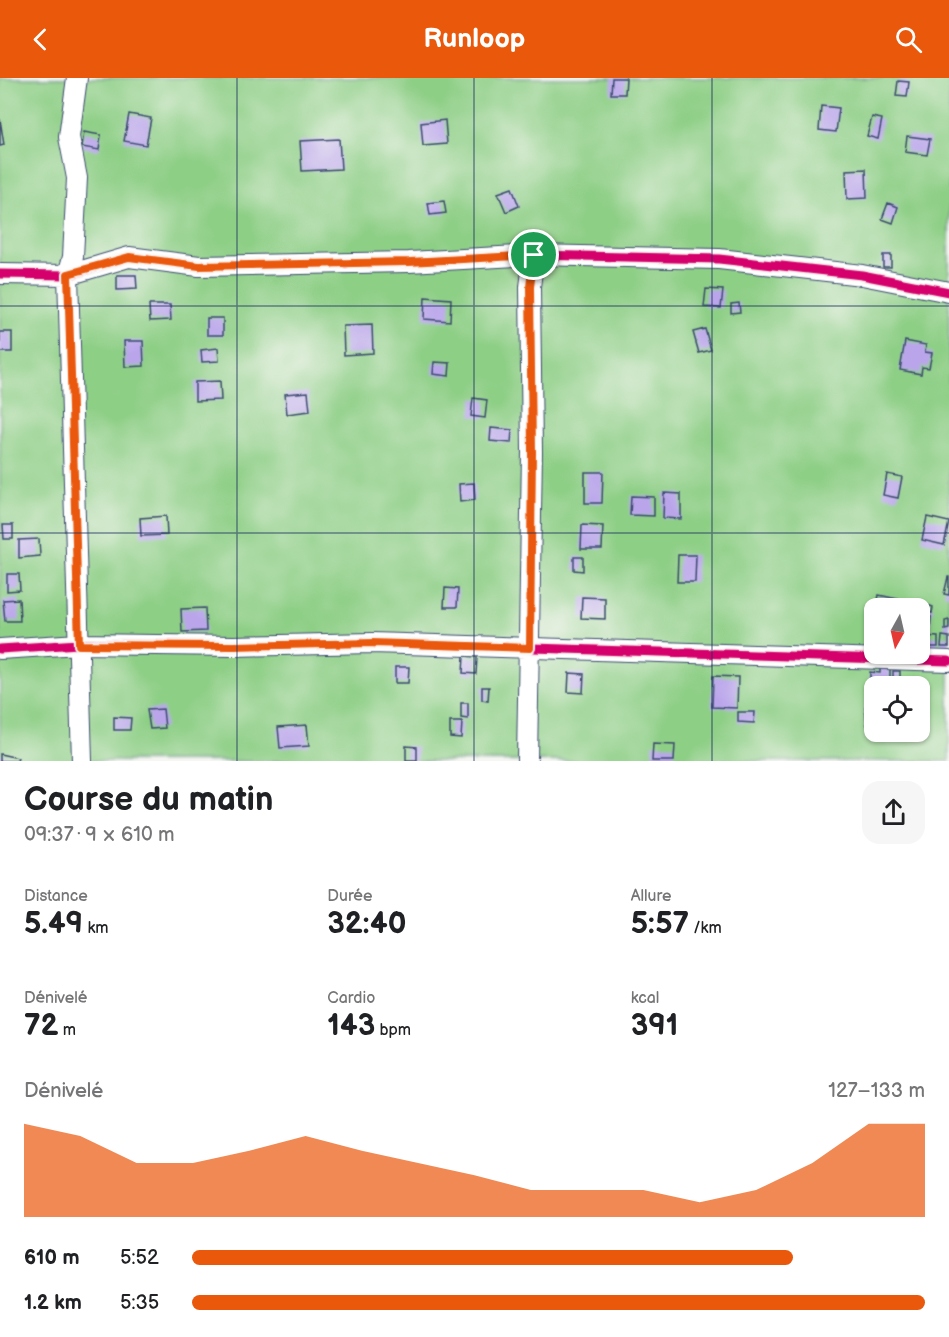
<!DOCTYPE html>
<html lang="fr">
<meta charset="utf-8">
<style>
:root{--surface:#fff;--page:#f6f6f6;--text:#202124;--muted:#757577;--accent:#ea580c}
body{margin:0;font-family:"Balsamiq Sans",sans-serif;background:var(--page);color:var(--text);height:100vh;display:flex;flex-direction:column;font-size:22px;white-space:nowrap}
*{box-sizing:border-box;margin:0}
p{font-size:20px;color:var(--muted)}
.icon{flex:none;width:33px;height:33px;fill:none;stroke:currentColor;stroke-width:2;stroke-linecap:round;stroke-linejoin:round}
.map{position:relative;height:683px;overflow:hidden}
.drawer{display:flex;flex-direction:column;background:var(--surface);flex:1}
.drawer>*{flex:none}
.needle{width:39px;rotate:188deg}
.controls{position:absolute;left:864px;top:520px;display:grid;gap:12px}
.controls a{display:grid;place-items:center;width:66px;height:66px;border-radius:12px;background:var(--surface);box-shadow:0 2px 4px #0004;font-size:30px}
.pin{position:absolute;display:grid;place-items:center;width:51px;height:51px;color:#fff;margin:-26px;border:3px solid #fff;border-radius:50%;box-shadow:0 2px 6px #0007}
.round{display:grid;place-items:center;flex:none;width:63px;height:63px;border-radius:18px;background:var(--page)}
.head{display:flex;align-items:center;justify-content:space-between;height:102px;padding:0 24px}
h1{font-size:33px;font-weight:600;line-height:45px}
.figures{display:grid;grid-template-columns:repeat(3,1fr);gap:9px;height:102px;padding:6px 24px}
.figures div{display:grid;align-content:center}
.figures b{font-size:30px;font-weight:600}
.figures small{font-size:16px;font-weight:400}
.figures p{font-size:16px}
.chart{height:168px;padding:12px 24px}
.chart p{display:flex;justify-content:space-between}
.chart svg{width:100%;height:108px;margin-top:6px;fill:var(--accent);opacity:.7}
ul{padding:0 24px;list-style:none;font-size:20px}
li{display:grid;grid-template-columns:96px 72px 1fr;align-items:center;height:45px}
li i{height:15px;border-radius:8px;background:var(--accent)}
header{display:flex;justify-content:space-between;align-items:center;height:78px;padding:0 24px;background:var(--accent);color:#fff;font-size:27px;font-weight:600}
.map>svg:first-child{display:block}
.green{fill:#8ecf86;stroke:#547f72;stroke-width:1.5;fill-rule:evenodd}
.building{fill:#baa5eb}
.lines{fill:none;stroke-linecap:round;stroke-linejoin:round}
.minor-casing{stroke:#3a4a6d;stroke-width:22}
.minor{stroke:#fff;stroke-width:20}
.cycleway-casing{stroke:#f6f6f2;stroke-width:13}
.cycleway{stroke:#d6006c;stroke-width:9}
.route-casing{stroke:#fff;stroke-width:12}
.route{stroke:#ea580c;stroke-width:8}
.grid{fill:none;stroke:#1b2f5e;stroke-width:1.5;stroke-opacity:0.55}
</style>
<header><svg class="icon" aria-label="back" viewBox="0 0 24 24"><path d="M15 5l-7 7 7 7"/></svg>Runloop<svg class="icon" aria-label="search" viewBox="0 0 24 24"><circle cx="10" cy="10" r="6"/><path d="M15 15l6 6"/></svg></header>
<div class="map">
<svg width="949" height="683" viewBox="0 0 949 683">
<rect width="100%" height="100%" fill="#f6f6f2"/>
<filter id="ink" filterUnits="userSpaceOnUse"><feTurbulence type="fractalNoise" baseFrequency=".0167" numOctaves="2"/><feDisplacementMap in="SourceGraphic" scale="12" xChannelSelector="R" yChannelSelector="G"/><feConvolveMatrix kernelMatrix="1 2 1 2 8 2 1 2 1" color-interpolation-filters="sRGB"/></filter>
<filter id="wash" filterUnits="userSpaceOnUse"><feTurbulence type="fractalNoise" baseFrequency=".008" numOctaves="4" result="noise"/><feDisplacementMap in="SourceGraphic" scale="24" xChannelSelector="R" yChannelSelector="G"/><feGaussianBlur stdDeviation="1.35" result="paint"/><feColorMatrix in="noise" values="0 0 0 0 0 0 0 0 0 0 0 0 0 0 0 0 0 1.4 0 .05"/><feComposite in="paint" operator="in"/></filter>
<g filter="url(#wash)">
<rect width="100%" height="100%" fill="#ebe1c0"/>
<path class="green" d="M0 0H949V683H0ZM874 531H920V576H874ZM874 609H920V654H874Z"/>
<g id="blocks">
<path class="building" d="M612 0H626L625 16H611Z
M898 3 909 4 907 19 896 18Z
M821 28 839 30 836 54 819 52Z
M129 36 151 40 146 67 124 63Z
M872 39 882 41 878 61 867 58Z
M0 41 4 67 0 68Z
M445 42 447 66 423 68 421 45Z
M84 54 101 57 99 72 82 69Z
M907 58 930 61 927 77 905 74Z
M339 61 341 91 302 93 300 63Z
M866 91 867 120 847 121 846 92Z
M512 110 519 128 506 134 498 115Z
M444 123 446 135 430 137 428 125Z
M888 125 898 129 893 145 882 141Z
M883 177H891V189H883Z
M117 197H136L137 211 117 212Z
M706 211 723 212 721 230 704 229Z
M425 219 451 221 450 243 424 241Z
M739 225 740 234 731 235V226Z
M149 227H170L171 242 150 243Z
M207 240H223V257H207Z
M372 247 373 275 344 277 343 248Z
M705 251 711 272 699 275 693 254Z
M0 254H12V274H0Z
M124 263H143L144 288 125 289Z
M905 263 926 267 925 274 932 275 929 290 922 289 921 296 900 292Z
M218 270 219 283 202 284 201 272Z
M434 284 450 285 449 298 433 296Z
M220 303 221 322 195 323V304Z
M308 314 310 333 287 336 285 316Z
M473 320 487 322 485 340 471 338Z
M491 350 512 352 511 365 490 363Z
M585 394H603L602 425H585Z
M887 396 902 399 898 420 883 417Z
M474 405 475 422 460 424 459 406Z
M664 415 681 416V441L663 440Z
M631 418 654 419V438L630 437Z
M166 438 167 457 141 458 140 440Z
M927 439 949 444 944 467 922 462Z
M3 447H13V461H4Z
M582 447 603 448 602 471H581Z
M39 461 40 478 19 480V462Z
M678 477H696L695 504H677Z
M574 479H583V493L574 492Z
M7 496H19L20 512 7 513Z
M948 499H949V517L944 516Z
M445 510 458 511 457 529H444Z
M879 517 912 524 911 531H876Z
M582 519 605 520V541L581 540Z
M19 521 20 543H5L3 522Z
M925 526 933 529 932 535 923 533Z
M205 530 206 553 182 554 181 531Z
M922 538 931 539 930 552 921 551Z
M949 542V551L945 552V543Z
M923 558 938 559V569H923Z
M942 558 949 559V569H941Z
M464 578 477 579 476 596 463 595Z
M395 589H409L408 605H395Z
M880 590H890V607H870V594L880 595Z
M893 593H900V609H893Z
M569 595 584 596 583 615 568 614Z
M713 598 738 599 737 630 712 629Z
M482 609H489L488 623 482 622Z
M461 625H468V641L461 640Z
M874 628V646L867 647 865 629Z
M163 631 165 650 150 651 147 632Z
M738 634H755L754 645 738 644Z
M114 639 131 640 130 652H114Z
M450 644H462L461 660 450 659Z
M307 647 309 668 280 670 278 649Z
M653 666 675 667 674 683H652Z
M406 668 417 669V683H406Z
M0 676 18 680 17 683H0Z"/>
</g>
</g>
<g filter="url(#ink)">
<use href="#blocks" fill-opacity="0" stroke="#3a4a6d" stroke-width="1.5"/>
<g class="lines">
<g class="minor-casing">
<path id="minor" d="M77 0 69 59 77 100 73 179 68 197 82 683
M0 196 68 197 129 179 199 188 409 184 534 177 719 181 862 197 949 214
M0 571 79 566 234 568 372 565 949 583
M527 683 532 374 530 209 534 177"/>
</g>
<use href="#minor" class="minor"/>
<g class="cycleway-casing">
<path id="cycleway" d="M0 196 68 197 129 179 199 188 409 184 534 177 719 181 862 197 949 214
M0 571 79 566 234 568 372 565 949 583"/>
</g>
<use href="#cycleway" class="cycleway"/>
</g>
</g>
<g class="lines" filter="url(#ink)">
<g class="route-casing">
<path id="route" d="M534 177 530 209 532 374 530 570 372 565 234 568 79 567 68 196 129 179 199 188 409 184Z"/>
</g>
<use href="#route" class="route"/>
</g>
<path class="grid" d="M237 0V683M474 0V683M712 0V683M0 228H949M0 455H949"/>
</svg>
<div class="controls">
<a><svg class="needle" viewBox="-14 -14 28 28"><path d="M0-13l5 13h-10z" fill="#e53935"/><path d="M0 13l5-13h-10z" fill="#757577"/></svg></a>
<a><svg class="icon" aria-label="locate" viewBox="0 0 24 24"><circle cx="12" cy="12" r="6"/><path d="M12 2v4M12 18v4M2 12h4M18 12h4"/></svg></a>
</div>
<div class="pin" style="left:534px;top:177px;background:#1e9e55"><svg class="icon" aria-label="arrive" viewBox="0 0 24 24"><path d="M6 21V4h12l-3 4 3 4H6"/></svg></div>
</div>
<section class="drawer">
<div class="head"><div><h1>Course du matin</h1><p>09:37 · 9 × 610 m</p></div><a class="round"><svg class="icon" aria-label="share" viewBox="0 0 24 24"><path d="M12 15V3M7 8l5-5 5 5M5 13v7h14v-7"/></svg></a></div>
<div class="figures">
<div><p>Distance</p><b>5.49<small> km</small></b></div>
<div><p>Durée</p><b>32:40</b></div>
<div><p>Allure</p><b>5:57<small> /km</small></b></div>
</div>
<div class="figures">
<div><p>Dénivelé</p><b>72<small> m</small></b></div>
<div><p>Cardio</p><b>143<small> bpm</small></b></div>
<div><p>kcal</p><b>391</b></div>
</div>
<div class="chart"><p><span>Dénivelé</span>127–133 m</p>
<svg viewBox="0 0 160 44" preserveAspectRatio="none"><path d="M0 44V6L10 11L20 22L30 22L40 17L50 11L60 17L70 22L80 27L90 33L100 33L110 33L120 38L130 33L140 22L150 6L160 6V44z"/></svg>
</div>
<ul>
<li><b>610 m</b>5:52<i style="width:82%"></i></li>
<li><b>1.2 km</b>5:35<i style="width:100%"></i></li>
</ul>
</section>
